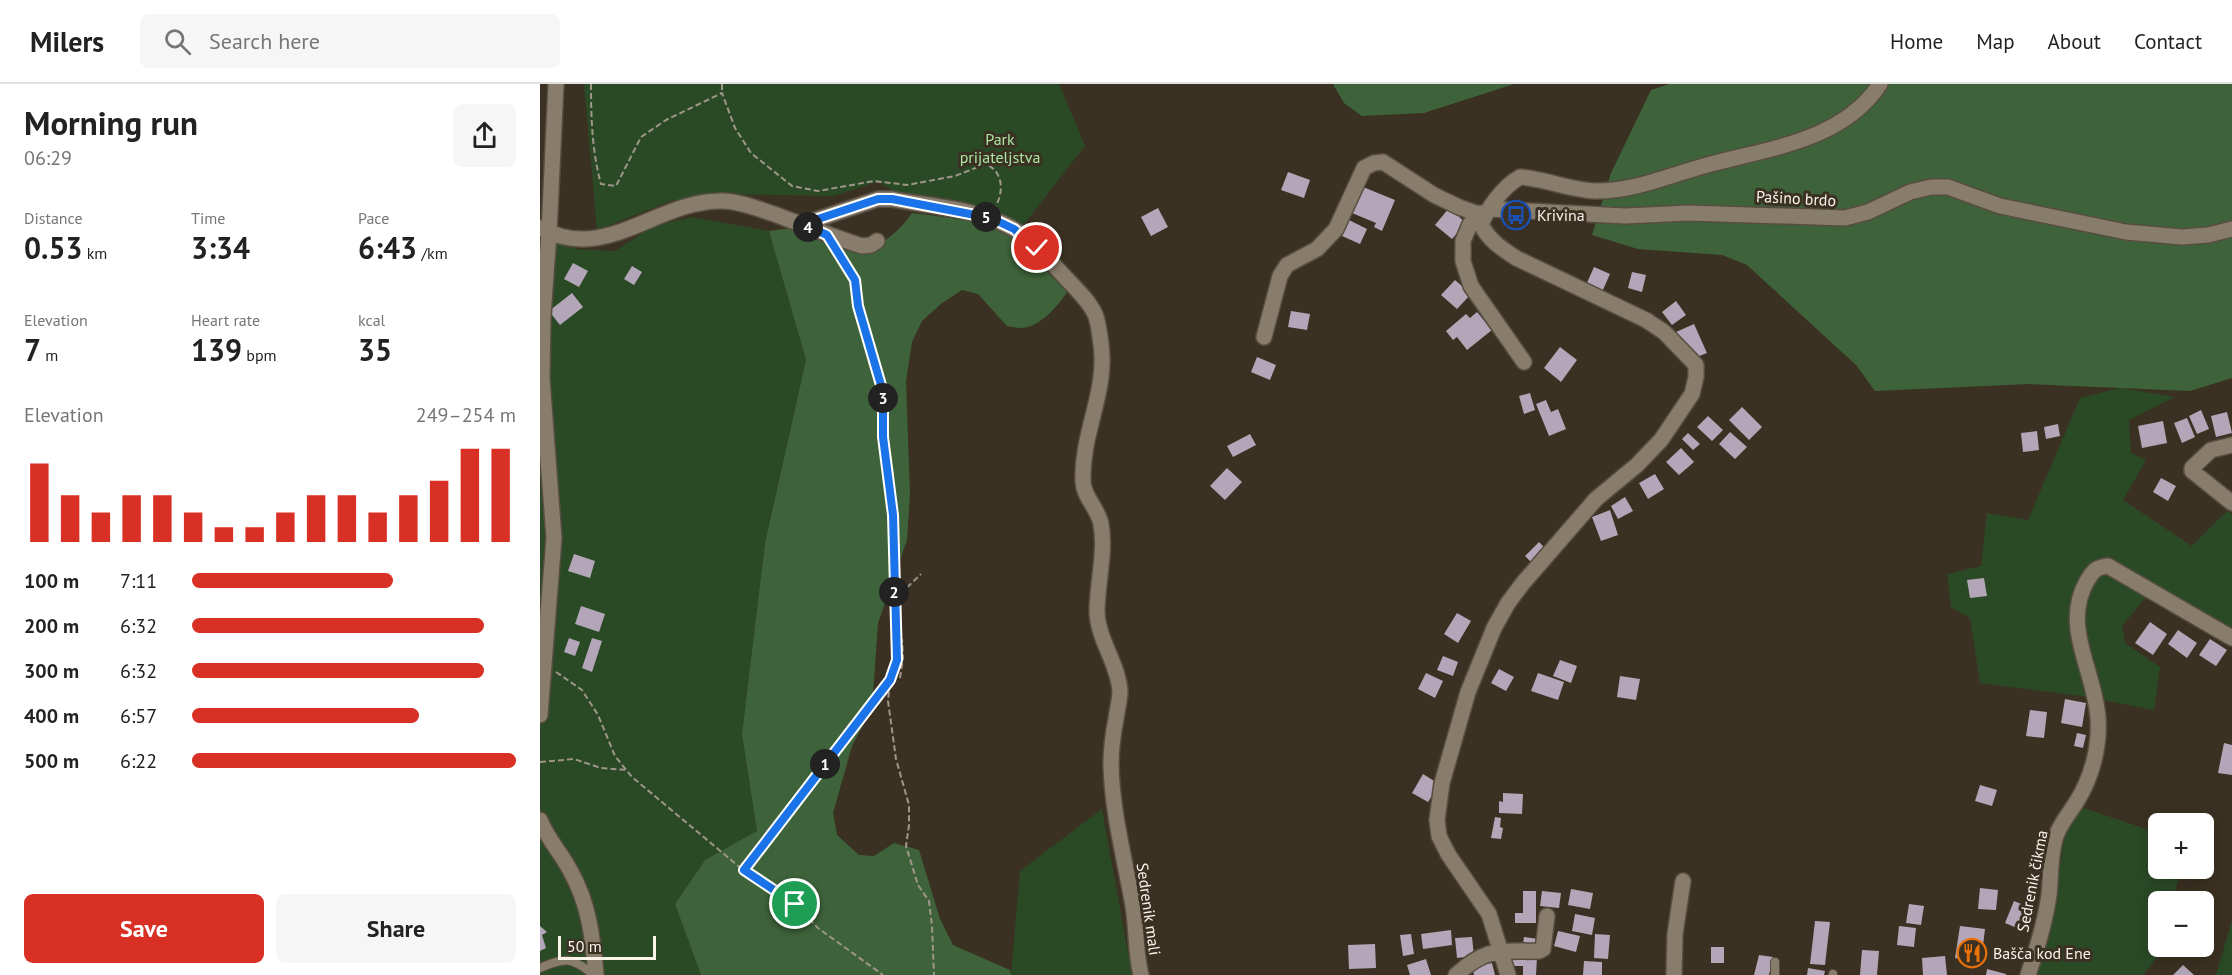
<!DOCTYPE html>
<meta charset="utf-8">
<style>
:root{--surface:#fff;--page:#f6f6f6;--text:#222;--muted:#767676;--line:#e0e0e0;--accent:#d93025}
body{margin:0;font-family:"PT Sans",sans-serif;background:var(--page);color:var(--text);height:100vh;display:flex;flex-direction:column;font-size:22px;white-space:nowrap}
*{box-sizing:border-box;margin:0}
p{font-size:20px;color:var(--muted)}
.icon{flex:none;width:33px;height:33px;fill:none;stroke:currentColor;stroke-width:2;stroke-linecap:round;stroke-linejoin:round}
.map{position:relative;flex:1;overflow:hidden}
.panel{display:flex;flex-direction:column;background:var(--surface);width:540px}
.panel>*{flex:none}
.controls{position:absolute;left:1608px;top:729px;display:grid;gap:12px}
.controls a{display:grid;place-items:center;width:66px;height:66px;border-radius:9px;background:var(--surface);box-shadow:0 3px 15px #0003;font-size:30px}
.scale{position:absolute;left:18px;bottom:15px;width:98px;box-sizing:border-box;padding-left:6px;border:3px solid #f9f3e9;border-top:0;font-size:16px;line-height:21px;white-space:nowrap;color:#f9f3e9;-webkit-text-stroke:4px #3b3122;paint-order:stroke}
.pin{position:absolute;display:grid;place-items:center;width:51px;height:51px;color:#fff;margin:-26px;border:3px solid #fff;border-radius:50%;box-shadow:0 2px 6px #0007}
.km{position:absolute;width:30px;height:30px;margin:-15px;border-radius:50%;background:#222;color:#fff;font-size:16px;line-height:30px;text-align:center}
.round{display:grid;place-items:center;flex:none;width:63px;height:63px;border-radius:9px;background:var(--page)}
.summary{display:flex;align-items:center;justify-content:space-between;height:102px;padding:0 24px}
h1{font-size:33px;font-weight:800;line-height:45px}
.metrics{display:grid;grid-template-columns:repeat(3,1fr);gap:9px;height:102px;padding:6px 24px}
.metrics div{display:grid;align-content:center}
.metrics b{font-size:30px;font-weight:800}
.metrics small{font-size:16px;font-weight:400}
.metrics p{font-size:16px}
.chart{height:168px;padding:12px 24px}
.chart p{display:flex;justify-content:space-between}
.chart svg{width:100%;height:108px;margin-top:6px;stroke:var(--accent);stroke-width:6}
.button{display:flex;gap:12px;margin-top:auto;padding:12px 24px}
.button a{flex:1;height:69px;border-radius:9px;background:var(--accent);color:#fff;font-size:24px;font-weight:800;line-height:69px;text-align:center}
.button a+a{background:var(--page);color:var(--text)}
ul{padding:0 24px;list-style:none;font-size:20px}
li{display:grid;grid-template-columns:96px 72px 1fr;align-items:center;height:45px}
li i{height:15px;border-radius:8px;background:var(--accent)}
header{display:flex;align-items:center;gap:36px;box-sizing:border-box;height:84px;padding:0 30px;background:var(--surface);border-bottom:2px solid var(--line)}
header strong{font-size:28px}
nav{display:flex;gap:33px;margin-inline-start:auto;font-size:21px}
.search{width:420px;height:54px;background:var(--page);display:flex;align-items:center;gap:15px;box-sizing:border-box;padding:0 21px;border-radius:9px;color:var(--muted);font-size:22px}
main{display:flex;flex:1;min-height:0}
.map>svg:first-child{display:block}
.green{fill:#2a4a26}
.forest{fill:#3e633a}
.building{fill:#b3a6b8}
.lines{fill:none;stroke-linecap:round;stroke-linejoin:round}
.lane-casing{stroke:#564d40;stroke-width:10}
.street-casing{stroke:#564d40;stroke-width:18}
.path{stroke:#9e9689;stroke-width:2;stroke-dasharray:6 3;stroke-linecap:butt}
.lane{stroke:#887c6a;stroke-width:8}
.street{stroke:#887c6a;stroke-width:15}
.route-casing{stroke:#fff;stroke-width:12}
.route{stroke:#1a73e8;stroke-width:8}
.labels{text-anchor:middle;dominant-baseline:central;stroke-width:6;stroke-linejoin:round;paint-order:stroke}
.park-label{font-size:16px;fill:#aae5a3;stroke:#3b3122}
.street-label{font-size:16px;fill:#f9f3e9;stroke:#3b3122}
.poi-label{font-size:16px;fill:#f9f3e9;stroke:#3b3122;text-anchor:start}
</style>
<header>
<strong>Milers</strong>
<div class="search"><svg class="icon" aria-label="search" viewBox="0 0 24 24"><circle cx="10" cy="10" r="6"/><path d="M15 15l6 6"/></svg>Search here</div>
<nav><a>Home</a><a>Map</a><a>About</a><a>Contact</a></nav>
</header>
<main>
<section class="panel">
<div class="summary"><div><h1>Morning run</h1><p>06:29</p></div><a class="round"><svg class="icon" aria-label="share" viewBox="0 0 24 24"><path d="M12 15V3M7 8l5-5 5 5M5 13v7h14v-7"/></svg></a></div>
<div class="metrics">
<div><p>Distance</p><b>0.53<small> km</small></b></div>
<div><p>Time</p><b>3:34</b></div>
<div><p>Pace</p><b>6:43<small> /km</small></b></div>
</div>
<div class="metrics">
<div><p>Elevation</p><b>7<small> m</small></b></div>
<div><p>Heart rate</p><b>139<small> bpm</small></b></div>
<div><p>kcal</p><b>35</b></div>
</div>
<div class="chart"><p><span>Elevation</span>249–254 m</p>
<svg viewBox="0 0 160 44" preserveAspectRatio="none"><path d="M5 44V12M15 44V25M25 44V32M35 44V25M45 44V25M55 44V32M65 44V38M75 44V38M85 44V32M95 44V25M105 44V25M115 44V32M125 44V25M135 44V19M145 44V6M155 44V6"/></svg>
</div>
<ul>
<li><b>100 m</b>7:11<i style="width:62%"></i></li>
<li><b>200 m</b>6:32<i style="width:90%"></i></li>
<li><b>300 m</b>6:32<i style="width:90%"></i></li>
<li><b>400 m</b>6:57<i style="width:70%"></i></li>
<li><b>500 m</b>6:22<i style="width:100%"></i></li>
</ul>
<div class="button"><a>Save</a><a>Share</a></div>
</section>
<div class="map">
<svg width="1692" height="891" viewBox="0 0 1692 891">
<rect width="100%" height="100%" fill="#3b3122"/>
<path class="green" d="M44 0H519L545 62 481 144 373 117 337 98 293 112 171 110 131 117 57 146Z
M151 133 229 147 266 276 225 459 202 650 217 747 165 776 135 820 161 891H0V155L36 165 75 167 112 143Z
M1580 304 1635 313 1589 336 1591 369 1606 376 1583 416 1652 462 1687 427 1692 430V552L1613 505 1582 542 1585 559 1620 583 1614 626 1548 613 1440 599 1430 534 1411 523 1407 490 1441 482 1447 429 1488 436 1540 314Z
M1541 723 1618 749V784L1641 785 1633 817 1618 818V862L1621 863 1618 873 1603 891H1494L1513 831 1526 742Z
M562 725 592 891H471L480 787Z
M1692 836V891H1676Z"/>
<path class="forest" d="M793 0H974L884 29 822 32 804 19Z
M1129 0H1692V294L1650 307 1489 300 1335 307 1316 281 1207 181 1182 171 1098 165 1052 151 1071 89 1111 6Z
M372 129 436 137 459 145 477 157 527 208C518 222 500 243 482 244 477 244 472 243 467 242L438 210 422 206 402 219 382 237 372 258 366 297 370 410 367 456 338 539 332 624 312 662 293 729 297 751 319 771 334 772 354 759 379 766 400 835 413 861 470 886 471 891H161L135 820 165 776 217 747 202 650 225 459 266 276 229 147C238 146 249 144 257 145 272 148 286 160 301 164 331 173 357 151 372 129Z"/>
<path class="building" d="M748 88 770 96 764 114 741 106Z
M823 103 855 116 842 147 834 143 836 139 812 129Z
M618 124 628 143 611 152 601 133Z
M909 124 926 139 912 155 895 141Z
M809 136 827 145 820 160 802 152Z
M33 179 48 187 39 203 24 195Z
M92 182 102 188 94 201 84 195Z
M1054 183 1070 190 1062 208 1046 201Z
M1092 188 1106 191 1102 208 1088 204Z
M915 196 931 210 917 225 901 211Z
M32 209 43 223 20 241 9 227Z
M1136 217 1146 231 1132 241 1122 228Z
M751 227 770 230 767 246 748 243Z
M937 228 952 246 927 266 917 253 913 256 906 247 926 230 930 234Z
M1154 240 1167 269 1154 274 1147 259 1142 261 1136 248Z
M1020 263 1037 276 1021 298 1004 284Z
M717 273 736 281 730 296 711 288Z
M990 309 995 326 984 330 979 312Z
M1006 316 1011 328 1018 325 1026 345 1009 352 996 320Z
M1202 323 1222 343 1209 356 1189 336Z
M1661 326 1669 345 1657 350 1649 332Z
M1687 328 1692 349 1676 353 1671 332Z
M1168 332 1183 346 1172 357 1157 343Z
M1647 334 1655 353 1642 359 1634 339Z
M1623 337 1627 359 1602 364 1598 342Z
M1518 340 1520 352 1506 355 1504 343Z
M1497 347 1499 366 1483 368 1481 349Z
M1190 348 1207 363 1195 375 1179 360Z
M1148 349 1160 360 1153 366 1142 355Z
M710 350 716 361 693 373 687 362Z
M1141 364 1154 378 1139 391 1126 378Z
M687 384 702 398 685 416 670 402Z
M1115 390 1124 405 1108 415 1099 399Z
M1621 394 1636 402 1628 417 1613 408Z
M1085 413 1093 427 1078 435 1071 422Z
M1070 426 1078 451 1061 457 1052 433Z
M999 458 1008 467 994 481 985 472Z
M34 470 55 477 50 494 28 487Z
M1444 494 1447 512 1430 514 1427 496Z
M41 522 65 530 59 548 35 540Z
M917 529 931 537 918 559 904 550Z
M1610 538 1627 550 1613 571 1595 559Z
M1638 546 1657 559 1647 574 1628 560Z
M29 554 40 558 35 572 24 568Z
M52 554 62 557 52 588 42 584Z
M1670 555 1687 566 1676 582 1659 571Z
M903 572 918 578 913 592 897 586Z
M1020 576 1037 582 1031 599 1013 592Z
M959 585 974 593 966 607 951 599Z
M886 589 903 597 895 614 878 605Z
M998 589 1024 598 1018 616 991 607Z
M1080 592 1100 595 1096 616 1077 613Z
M1525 615 1546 619 1542 643 1521 639Z
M1490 626 1507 628 1504 654 1486 652Z
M1537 649 1546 651 1543 664 1534 662Z
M1684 659 1692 661V691L1678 689Z
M883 690 899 700 888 718 872 709Z
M1440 701 1457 706 1452 722 1435 717Z
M963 709 983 710 982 730 959 729V717L963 718Z
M955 733 961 734 960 743 963 744 961 755 951 754Z
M1440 804 1458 806 1456 826 1438 825Z
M1031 805 1053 809 1050 825 1028 821Z
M983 807H996V839H975V829H983Z
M1002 807 1021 809 1019 824 1000 822Z
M1474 817 1491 824 1485 838 1480 836 1477 844 1465 839Z
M1369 820 1384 822 1381 841 1366 839Z
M1035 830 1055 834 1052 851 1032 847Z
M1275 837 1290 838 1285 881 1270 880Z
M0 842 7 848 2 851 6 864 0 867Z
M1359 842 1376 844 1374 863 1357 861Z
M1420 842 1445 845 1441 878 1415 874Z
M911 846 912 861 883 865 881 850Z
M1018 847 1040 852 1036 868 1014 862Z
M871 850 874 870 863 872 860 851Z
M1055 850 1070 851 1068 875 1054 874Z
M932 853 934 872 917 874 915 854Z
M984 853 999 855 998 862 983 860Z
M835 860 836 884 809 885 808 861Z
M1171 863H1184V879H1171Z
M1322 866 1339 867 1337 891H1320Z
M970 867 997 873 996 891H983V882H969Z
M1219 871 1233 873 1229 891H1214Z
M1405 872 1407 891H1383L1382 874Z
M886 875 891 891H870L867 881Z
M1044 877 1062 878V891H1043Z
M952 879 955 891H934L932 883Z
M1643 881 1654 891H1633Z
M1268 884 1285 887 1284 891H1267Z
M1447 885 1466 890V891H1446Z"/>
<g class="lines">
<g class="lane-casing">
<path id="lane" d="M1235 878V891
M0 884C26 873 31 873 54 891
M1293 891V890"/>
</g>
<g class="street-casing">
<path id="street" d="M950 125 1085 132 1149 129 1305 134 1328 128 1370 108 1391 103H1408L1460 122 1586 148 1642 153 1668 151 1692 145
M940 129 930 140 923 157V177L931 202 984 278
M263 140 338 115H352C392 123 436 124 472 144 492 155 508 175 523 191 534 203 548 215 555 230 558 237 559 246 560 253 570 306 541 346 543 398 544 414 558 424 561 440 566 469 557 499 557 528 558 556 578 579 580 607 580 616 577 626 576 635 573 650 571 665 571 681 572 728 585 776 593 822 597 845 595 868 601 891
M1 144C66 180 117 116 182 117 198 117 216 124 231 129 261 140 291 152 322 162L331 161 337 157
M724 253 740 192 747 181 777 165 796 145 824 84 834 79 843 78 894 111 919 123 944 132
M1692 361 1671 366 1652 384V387L1692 419
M0 631 14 454 2 295 3 233 9 149 16 0
M0 736C8 756 22 770 31 788 49 820 53 855 56 891
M916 891C948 862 960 868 999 867L1003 865 1007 832
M968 891 949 830 908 770 899 752 897 736 902 699 928 608 954 544 968 519 983 499 1056 415 1097 381 1121 356 1152 310 1156 293V281L1124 248 1106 236 976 174C961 164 950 157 941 141 948 123 963 103 980 93 1006 95 1030 106 1056 107 1097 107 1132 90 1171 80 1231 64 1303 56 1340 0
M1134 891 1135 850 1143 797
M1488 891C1497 865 1505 839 1509 811 1511 793 1510 770 1516 752 1521 738 1530 729 1537 717 1552 693 1560 662 1558 634 1555 587 1521 542 1547 497 1553 487 1556 483 1568 482L1692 554"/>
</g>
<path class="path" d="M51 0C51 34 52 67 61 100L76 102 101 53 126 36 182 9 195 44 211 69 252 102 278 107 334 97 367 101 415 92 446 80C463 88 464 106 456 122
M182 0V9
M299 170 315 196 318 222 343 308V353L353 431 356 582 362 584
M354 516 381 490
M356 582 350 596 348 617 356 675 369 721V741L366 762 378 801 389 817 392 842 394 891
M16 588 42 606 58 631 75 672 92 693 209 791 255 820 278 844 343 891
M360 594 363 574 362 555
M0 678 34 675 61 684 87 686
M204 786 350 596"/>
<use href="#lane" class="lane"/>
<use href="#street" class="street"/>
</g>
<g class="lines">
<g class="route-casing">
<path id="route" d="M255 820 204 786 350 596 357 576 353 431 343 353V308L318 222 315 196 287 151 263 140 338 115H352L451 134 474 145 497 164"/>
</g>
<use href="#route" class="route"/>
</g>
<defs>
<g id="bus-ring" transform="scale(1.5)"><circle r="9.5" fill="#3b3122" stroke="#1a4fb4" stroke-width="1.5"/><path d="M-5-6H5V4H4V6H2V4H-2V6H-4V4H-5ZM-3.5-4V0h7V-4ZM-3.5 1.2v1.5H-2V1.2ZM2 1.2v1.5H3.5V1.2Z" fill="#1a4fb4"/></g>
<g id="restaurant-ring" transform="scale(1.5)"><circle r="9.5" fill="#3b3122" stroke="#e8710a" stroke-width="1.5"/><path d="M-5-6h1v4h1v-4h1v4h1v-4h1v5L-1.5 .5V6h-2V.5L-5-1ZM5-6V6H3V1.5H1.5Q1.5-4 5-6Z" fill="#e8710a"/></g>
</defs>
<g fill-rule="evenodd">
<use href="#bus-ring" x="976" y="131"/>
<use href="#restaurant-ring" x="1432" y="869"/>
</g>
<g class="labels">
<g class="park-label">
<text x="460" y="55">Park<tspan x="460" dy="18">prijateljstva</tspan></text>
</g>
<g class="street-label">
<text transform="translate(1256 114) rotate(3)">Pašino brdo</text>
<text transform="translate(1492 797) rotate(-79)">Sedrenik čikma</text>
<text transform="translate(609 825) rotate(82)">Sedrenik mali</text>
</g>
<g class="poi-label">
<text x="997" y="131">Krivina</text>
<text x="1453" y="869">Bašča kod Ene</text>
</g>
</g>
</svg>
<div class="controls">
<a>+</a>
<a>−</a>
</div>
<div class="scale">50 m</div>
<div class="pin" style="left:255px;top:820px;background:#1e9e55"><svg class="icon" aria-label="arrive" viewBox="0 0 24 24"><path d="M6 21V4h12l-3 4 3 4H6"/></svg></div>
<div class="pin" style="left:497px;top:164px;background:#d93025"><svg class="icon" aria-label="check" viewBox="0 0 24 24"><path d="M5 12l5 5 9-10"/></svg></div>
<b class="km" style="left:285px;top:680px">1</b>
<b class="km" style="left:354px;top:508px">2</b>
<b class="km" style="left:343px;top:314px">3</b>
<b class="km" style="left:268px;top:143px">4</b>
<b class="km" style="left:446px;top:133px">5</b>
</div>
</main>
